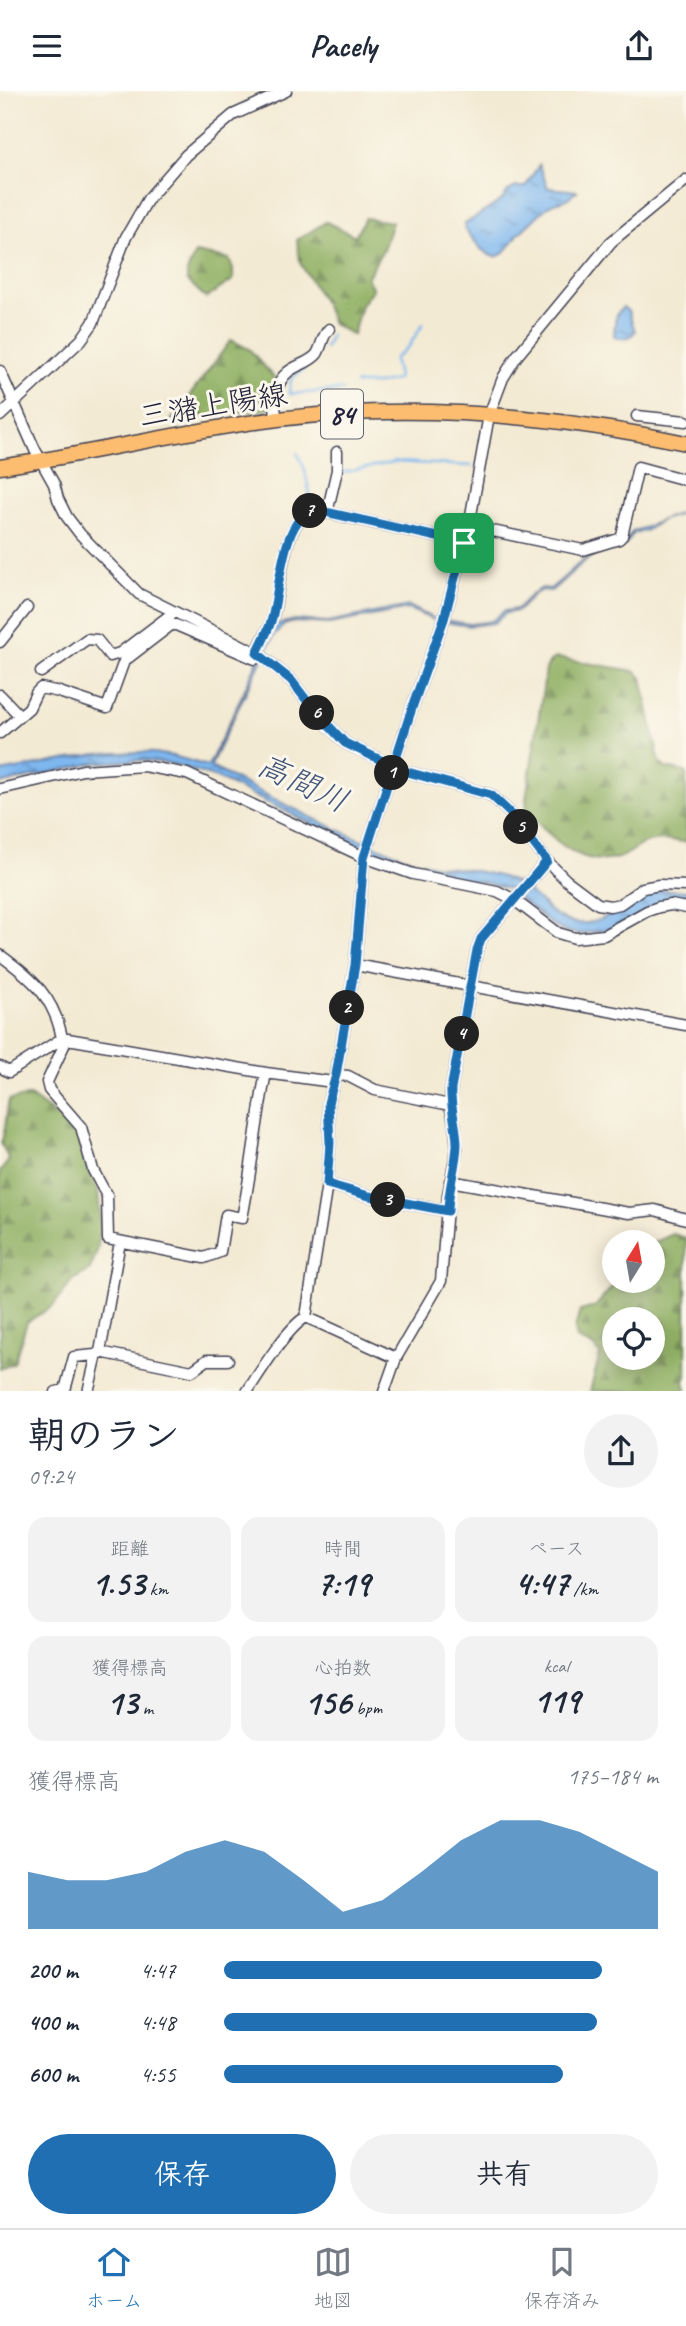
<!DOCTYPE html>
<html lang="ja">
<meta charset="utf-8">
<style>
:root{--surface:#fff;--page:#f2f2f3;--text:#1f2937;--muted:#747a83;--line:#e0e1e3;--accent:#1f6fb2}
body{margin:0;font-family:Caveat,"Klee One",sans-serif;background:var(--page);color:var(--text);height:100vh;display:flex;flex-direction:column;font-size:26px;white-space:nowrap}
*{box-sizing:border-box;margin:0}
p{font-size:23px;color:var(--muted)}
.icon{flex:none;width:38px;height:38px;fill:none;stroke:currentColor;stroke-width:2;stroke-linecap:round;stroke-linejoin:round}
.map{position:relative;height:1300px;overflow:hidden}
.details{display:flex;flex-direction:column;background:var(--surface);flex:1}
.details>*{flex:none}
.needle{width:46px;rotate:11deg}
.controls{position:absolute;left:602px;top:1139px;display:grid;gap:14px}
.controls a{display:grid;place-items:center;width:63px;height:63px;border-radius:50%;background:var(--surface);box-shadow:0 4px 18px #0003;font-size:35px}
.pin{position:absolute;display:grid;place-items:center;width:60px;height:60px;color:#fff;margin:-30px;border-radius:14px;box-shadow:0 4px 10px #0006}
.km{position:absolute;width:35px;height:35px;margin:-18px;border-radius:50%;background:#222;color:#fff;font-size:19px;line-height:35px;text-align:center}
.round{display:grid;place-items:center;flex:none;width:74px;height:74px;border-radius:37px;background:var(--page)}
.summary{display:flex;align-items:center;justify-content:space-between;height:119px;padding:0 28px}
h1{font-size:38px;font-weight:700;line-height:52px}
.figures{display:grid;grid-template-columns:repeat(3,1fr);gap:10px;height:119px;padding:7px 28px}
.figures div{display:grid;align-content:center;border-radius:18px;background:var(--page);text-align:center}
.figures b{font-size:35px;font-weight:700}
.figures small{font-size:19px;font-weight:400}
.figures p{font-size:19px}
.chart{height:196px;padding:14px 28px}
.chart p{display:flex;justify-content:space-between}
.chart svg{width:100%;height:126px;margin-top:7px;fill:var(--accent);opacity:.7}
.button{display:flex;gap:14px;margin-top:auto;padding:14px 28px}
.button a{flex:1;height:80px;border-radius:42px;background:var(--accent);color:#fff;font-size:28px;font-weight:700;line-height:80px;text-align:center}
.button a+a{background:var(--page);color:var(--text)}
ul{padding:0 28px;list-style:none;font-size:23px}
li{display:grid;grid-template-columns:112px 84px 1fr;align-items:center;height:52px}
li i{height:18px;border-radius:9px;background:var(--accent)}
header{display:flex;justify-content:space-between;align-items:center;height:91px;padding:0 28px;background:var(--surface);font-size:32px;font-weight:700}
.dock{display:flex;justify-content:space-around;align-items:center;height:98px;border-top:2px solid var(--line);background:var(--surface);font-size:19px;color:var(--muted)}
.dock a{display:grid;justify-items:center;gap:4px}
.dock .active{color:var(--accent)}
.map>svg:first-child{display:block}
.forest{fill:url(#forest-firs);stroke:#596950;stroke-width:2;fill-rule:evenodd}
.water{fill:url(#water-ripples);stroke:#506c95;stroke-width:2}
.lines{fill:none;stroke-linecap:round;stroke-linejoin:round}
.stream{stroke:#7eb7ef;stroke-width:2.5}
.minor-casing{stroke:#414052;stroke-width:13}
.major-casing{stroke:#414052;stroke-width:17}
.minor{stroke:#fff;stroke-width:10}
.major{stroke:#fcbd6f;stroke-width:14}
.route-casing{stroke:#fff;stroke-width:14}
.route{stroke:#1f6fb2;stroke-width:9}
.labels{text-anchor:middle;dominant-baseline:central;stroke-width:6;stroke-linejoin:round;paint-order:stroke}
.shield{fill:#fbf7ec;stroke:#636270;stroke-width:2}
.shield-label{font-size:28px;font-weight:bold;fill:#22223b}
.street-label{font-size:30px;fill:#22223b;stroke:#fbf7ec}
.water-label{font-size:32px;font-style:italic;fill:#42567a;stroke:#fbf7ec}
</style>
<header><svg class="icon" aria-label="menu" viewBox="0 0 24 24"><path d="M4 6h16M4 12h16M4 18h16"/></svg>Pacely<svg class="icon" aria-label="share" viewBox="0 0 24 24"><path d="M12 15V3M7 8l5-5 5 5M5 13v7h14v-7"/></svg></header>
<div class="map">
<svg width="686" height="1301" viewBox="0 0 686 1301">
<defs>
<pattern id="forest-firs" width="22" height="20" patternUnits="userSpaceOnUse" patternTransform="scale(1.75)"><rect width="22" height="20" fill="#90b064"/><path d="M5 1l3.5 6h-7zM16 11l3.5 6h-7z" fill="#758f54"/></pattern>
<pattern id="water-ripples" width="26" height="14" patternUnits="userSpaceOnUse" patternTransform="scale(1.75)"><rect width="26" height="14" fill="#7eb7ef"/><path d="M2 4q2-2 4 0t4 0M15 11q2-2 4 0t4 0" fill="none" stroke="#6794c3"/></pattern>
</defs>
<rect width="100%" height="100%" fill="#fbf7ec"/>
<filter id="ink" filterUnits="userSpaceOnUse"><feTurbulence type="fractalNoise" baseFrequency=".0143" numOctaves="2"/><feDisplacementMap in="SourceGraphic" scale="14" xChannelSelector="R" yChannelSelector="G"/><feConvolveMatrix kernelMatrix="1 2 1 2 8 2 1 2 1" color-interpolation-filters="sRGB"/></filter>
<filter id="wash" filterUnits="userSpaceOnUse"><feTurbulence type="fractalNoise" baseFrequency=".00686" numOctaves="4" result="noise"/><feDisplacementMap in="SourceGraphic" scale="28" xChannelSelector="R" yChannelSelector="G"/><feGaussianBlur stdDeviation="1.57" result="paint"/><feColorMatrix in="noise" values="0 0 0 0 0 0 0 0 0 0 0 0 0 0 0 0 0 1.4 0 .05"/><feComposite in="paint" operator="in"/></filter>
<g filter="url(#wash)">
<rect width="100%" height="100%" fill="#f3ead3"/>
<path class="forest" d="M365 127 392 131 383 158 367 187 373 198 361 214 353 244 333 233 322 208 300 172 297 149 326 131 355 145Z
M195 162 229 168 233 178V189L206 207 187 189V181Z
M231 249 249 258 274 286 269 318 171 330Z
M557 567 629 579 636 581 642 587 659 669 665 677 686 681V751C673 750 655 747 642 753 634 758 628 764 618 767 581 778 547 745 527 717L526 708 546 578 551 569Z
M30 1005 75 1038 82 1064 98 1100 101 1137 97 1160 90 1179 73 1189 53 1215 27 1231 14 1272 0 1278V1081L9 1069 1 1052C7 1038 5 1023 9 1009Z
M673 1143 686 1147V1285L684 1290 686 1300H590L600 1264 595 1256 577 1248 575 1237 580 1220 595 1216 617 1190H653V1152ZM614 1228H653V1267H614Z"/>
<path class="water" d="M539 74 548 97 578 100C573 102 570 106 565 109 560 112 556 110 550 114 538 123 529 134 519 142 513 149 504 169 492 165 479 160 475 148 465 139V133L502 109 508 100 516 96H525Z
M623 216 628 220 635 240C631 248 621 249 614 245 615 234 614 223 623 216Z
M686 421 662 429 645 440 634 442 625 454C592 455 575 481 551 500L542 499 534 503 518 520 506 522 494 532 470 535 455 533 431 528 409 518 329 533 294 531 284 534 273 545 214 667 211 676C277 709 343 745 414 769 446 780 481 776 512 790 536 800 550 830 577 832 602 835 618 816 639 806 654 799 670 798 686 800V810L671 811 606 839 578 843 561 839 550 832 508 798 486 792 422 780 385 767 351 752 217 687 173 673 142 669 95 672 0 693V681L96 663 146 661 173 665 208 675 233 624 274 534 295 529 328 531 409 515 432 527 470 533 492 530 504 520 517 518 532 503 542 497 550 498C573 481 592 452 624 452L633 440C652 436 667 424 686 421Z"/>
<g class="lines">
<path class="stream" d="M325 257 331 244
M304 278 291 288 289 303 343 299
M355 293H378L396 289 398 286 394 268 409 255 423 233
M297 362 304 376 313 417
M341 382 396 371 472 375"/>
</g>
</g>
<g filter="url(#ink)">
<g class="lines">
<g class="minor-casing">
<path id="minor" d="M0 280 35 359 54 393 58 408 67 426 80 443 139 503 259 563 291 589 314 619 345 652 404 680 491 704 510 722 547 770 566 789 598 813 610 815 620 813 643 797 659 794 686 795
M0 325 81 249 93 232 126 146 148 108 186 64 233 24 286 0
M637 325 686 330
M277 328C273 313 275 291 288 281 296 274 310 272 317 263 322 255 322 245 329 238
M327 422 337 379V361
M469 435 583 459 619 448 622 445 638 376 686 389
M0 551 27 517
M41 581 87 548 97 549 110 565 120 562 173 522
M0 604 20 625
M0 642 29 617 36 602 41 597 59 601 107 617 124 570 171 534H176L255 568C258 554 268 542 272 528 280 503 282 434 308 422 315 419 323 421 329 422L464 452
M0 698 83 679 144 675 187 683 364 766 413 783 497 800 513 808 558 842 575 847 604 844 647 820 659 816 671 814 686 817
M0 864C33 888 54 906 62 947L266 982 333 991
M355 874 686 934
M67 948 47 991 49 999 81 1036 93 1079 107 1105 108 1148 204 1167 220 1161 226 1124 242 1127C252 1078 256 1030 266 982
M0 976 9 981 58 950
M336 984 348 985 375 999 450 1014
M450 1090 629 1122 655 1119 686 1128
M327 1093 369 1105 448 1120
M306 1226 396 1267
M100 1261 120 1151
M56 1301 65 1299 74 1266 95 1264 100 1261 192 1280 207 1269H228
M88 1301 97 1263
M247 1301C260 1281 287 1237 306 1226L327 1093 330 1052 328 1012 336 984 355 874 364 766 413 614 444 528 469 435 489 324 503 287 516 266 611 151 686 89
M384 1301 396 1267 441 1190 448 1104 457 1057 455 1034 450 1014 451 998 477 859 481 848 547 770"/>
</g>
<g class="major-casing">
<path id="major" d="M0 376C93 363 185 339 278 328 414 312 553 324 686 352"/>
</g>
<use href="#minor" class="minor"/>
<use href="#major" class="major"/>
</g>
</g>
<g class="lines" filter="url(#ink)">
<g class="route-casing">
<path id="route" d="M464 452 444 528 413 614 364 766 355 874 336 984 328 1012 330 1052 327 1093 369 1105 448 1120C448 1098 456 1076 457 1054 457 1035 450 1017 451 998L477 859 481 848 547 770 510 722 491 704 404 680 345 652 314 619 291 589 257 562C262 551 269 539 272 527 279 503 282 433 308 422 315 419 323 421 330 422L464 452"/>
</g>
<use href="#route" class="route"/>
</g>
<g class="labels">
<rect class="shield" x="321" y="298.5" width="42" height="49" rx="5"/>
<g class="shield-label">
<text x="342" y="323">84</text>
</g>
<g class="street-label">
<text transform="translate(213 314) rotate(-9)">三潴上陽線</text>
</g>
<g class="water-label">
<text transform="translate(303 692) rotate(25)">高間川</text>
</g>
</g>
</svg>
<div class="controls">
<a><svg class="needle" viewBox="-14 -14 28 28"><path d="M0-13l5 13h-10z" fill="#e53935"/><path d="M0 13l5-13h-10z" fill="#747a83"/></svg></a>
<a><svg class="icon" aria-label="locate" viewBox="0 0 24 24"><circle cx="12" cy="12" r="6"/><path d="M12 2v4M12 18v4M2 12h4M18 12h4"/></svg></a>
</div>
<div class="pin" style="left:464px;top:452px;background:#1e9e55"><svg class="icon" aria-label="arrive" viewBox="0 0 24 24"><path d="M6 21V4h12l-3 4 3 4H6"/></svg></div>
<b class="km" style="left:392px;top:682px">1</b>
<b class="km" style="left:347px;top:917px">2</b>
<b class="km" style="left:388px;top:1109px">3</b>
<b class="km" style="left:462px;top:943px">4</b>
<b class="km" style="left:521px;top:736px">5</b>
<b class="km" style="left:317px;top:622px">6</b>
<b class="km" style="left:310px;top:420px">7</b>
</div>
<section class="details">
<div class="summary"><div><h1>朝のラン</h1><p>09:24</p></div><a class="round"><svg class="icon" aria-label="share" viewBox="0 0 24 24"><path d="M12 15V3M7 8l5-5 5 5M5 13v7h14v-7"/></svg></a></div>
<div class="figures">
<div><p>距離</p><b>1.53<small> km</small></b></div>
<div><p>時間</p><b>7:19</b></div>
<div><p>ペース</p><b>4:47<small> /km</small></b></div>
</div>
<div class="figures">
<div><p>獲得標高</p><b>13<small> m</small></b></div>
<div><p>心拍数</p><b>156<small> bpm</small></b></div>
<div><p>kcal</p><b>119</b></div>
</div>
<div class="chart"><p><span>獲得標高</span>175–184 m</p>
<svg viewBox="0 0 160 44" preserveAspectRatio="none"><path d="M0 44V24L10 27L20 27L30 24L40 17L50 13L60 17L70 27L80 38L90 34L100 24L110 13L120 6L130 6L140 10L150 17L160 24V44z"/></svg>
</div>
<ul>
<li><b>200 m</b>4:47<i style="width:87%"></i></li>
<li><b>400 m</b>4:48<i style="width:86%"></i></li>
<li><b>600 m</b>4:55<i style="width:78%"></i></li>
</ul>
<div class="button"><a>保存</a><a>共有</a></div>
</section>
<nav class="dock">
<a class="active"><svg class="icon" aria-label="home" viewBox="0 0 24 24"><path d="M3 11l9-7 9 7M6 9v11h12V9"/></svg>ホーム</a>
<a><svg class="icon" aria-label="map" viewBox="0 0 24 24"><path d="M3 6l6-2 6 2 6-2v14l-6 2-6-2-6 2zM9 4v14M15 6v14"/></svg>地図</a>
<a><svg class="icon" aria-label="saved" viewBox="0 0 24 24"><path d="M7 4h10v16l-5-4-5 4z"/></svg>保存済み</a>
</nav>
